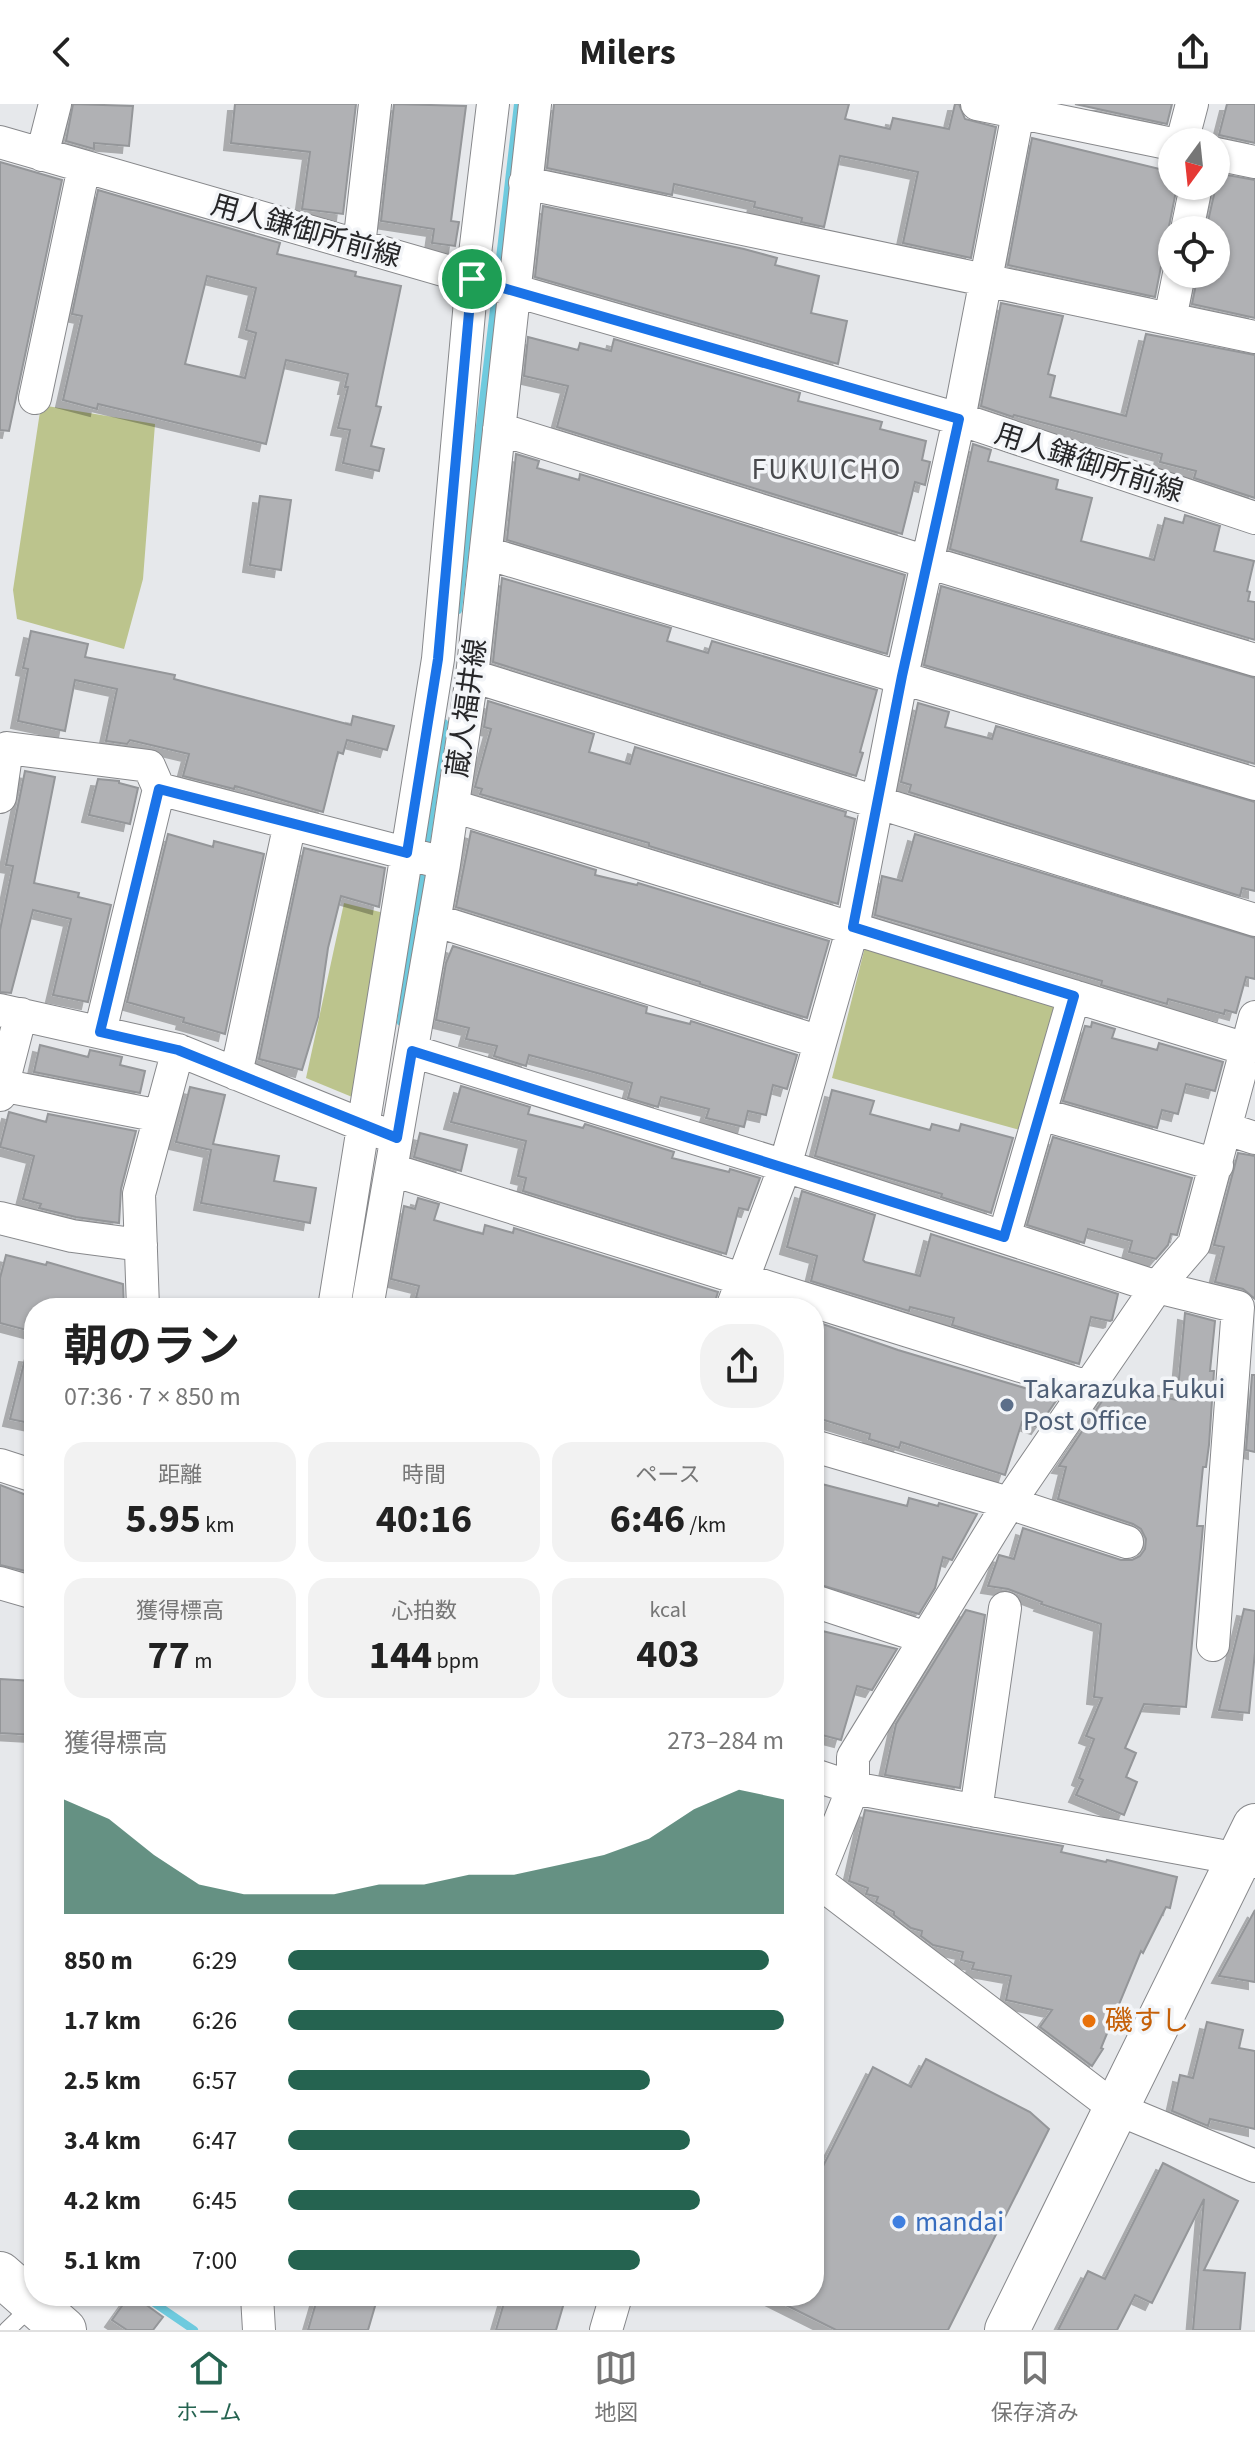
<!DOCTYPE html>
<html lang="ja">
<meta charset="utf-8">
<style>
:root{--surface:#fff;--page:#f2f2f2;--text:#222;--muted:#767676;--line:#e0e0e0;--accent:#256350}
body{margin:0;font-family:"Source Sans 3","Noto Sans JP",sans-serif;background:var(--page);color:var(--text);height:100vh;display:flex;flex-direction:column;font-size:30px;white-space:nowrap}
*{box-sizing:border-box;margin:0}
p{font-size:26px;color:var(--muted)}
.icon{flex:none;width:44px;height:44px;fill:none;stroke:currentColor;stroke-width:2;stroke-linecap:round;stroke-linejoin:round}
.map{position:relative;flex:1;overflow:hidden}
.details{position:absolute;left:24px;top:1194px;width:800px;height:1008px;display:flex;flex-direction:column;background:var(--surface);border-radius:32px;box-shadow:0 2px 6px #0004}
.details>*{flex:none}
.needle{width:52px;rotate:195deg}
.tools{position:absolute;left:1158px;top:24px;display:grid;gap:16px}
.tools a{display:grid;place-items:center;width:72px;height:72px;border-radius:50%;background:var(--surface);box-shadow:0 2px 6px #0004;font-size:40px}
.pin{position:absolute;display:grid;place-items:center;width:68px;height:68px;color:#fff;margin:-34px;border:4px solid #fff;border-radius:50%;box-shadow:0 2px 8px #0007}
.round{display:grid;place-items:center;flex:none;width:84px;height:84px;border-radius:32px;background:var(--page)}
.summary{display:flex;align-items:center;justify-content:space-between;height:136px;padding:0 40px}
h1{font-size:44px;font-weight:700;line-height:60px}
.figures{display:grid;grid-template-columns:repeat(3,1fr);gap:12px;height:136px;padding:8px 40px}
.figures div{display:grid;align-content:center;border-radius:20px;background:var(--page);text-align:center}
.figures b{font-size:40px;font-weight:700}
.figures small{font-size:22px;font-weight:400}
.figures p{font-size:22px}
.chart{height:224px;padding:16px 40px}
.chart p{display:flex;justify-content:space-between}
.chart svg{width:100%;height:144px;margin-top:8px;fill:var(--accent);opacity:.7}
ul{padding:0 40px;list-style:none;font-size:26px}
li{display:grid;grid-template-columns:128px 96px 1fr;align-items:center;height:60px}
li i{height:20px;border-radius:10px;background:var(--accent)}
header{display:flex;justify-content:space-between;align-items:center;height:104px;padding:0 40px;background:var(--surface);font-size:36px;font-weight:700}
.tab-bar{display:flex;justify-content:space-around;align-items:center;height:112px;border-top:2px solid var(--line);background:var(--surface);font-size:22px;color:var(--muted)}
.tab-bar a{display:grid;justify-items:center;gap:4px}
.tab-bar .selected{color:var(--accent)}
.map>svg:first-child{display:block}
.green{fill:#bcc48d}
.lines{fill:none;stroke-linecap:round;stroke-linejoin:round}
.stream{stroke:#6ecade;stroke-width:8}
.building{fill:#b0b1b4;stroke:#949699;stroke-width:2;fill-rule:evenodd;filter:url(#shadow)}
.service-casing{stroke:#87888b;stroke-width:18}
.minor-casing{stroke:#87888b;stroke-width:34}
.secondary-casing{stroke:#87888b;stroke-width:46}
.service{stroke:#fff;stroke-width:16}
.minor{stroke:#fff;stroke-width:32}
.secondary{stroke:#fff;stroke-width:44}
.route-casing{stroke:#fff;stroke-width:16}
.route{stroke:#1a73e8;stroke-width:10}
.service-dot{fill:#5c6f8a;stroke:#f3f5f8;stroke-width:3}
.food-dot{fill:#e8710a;stroke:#f3f5f8;stroke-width:3}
.shop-dot{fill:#3f7fe0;stroke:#f3f5f8;stroke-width:3}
.labels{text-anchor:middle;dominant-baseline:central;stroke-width:7;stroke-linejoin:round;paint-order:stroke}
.street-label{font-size:28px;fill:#272729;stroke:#f3f5f8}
.service-label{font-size:28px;fill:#4e5e75;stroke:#f3f5f8;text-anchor:start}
.food-label{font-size:28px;fill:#c56008;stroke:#f3f5f8;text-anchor:start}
.shop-label{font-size:28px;fill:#366cbe;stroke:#f3f5f8;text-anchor:start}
.neighbourhood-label{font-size:30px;letter-spacing:2px;fill:#494a4d;stroke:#f3f5f8}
</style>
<header><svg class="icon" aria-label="back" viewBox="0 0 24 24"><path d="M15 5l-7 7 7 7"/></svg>Milers<svg class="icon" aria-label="share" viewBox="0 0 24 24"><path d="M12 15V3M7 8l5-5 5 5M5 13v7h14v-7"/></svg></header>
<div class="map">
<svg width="1255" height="2226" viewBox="0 0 1255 2226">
<defs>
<filter id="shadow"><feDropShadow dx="-7" dy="7" stdDeviation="0" flood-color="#0004"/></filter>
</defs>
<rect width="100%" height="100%" fill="#e6e8eb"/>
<path class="green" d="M41 301 155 320 143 475 124 545 17 515 13 486Z
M344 799 388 810 357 995 306 974Z
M865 843 1062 897 1023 1027 832 974Z"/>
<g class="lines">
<path class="stream" d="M500 154 518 0
M458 506 495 197
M425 748 444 619
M401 918 423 761
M144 2192 194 2226"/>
</g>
<path class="building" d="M73 0 133 2 129 42 94 39V45L66 37Z
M235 0H356L343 110 302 105 310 48 231 39Z
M394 0 466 2 451 117 459 118 455 142 432 139 434 125 381 117Z
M554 0H849L845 15 890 25 893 14 949 25 955 0H959L965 15 996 23 971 154 903 139 918 68 876 59 840 52 824 123 801 118 802 114 754 103 755 98 674 80 672 91 547 64Z
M1075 0H1172L1167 20Z
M1227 0H1255V39L1219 31Z
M1032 34 1172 68V82H1177L1155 193 1008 161Z
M0 58 62 76 9 327 0 326Z
M1216 69 1255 76V214L1192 200 1198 170H1216V126H1206L1216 82Z
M98 86 280 139 277 150 356 168 355 172 401 182 376 302 381 303 371 342 384 345 379 367 343 359 350 326 338 324 348 283H345L348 270 286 256 266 340 98 300 97 305 63 296 82 212 72 210ZM207 172 256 184 246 226 256 229 245 274 185 260Z
M543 102 744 145 777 154 775 161 819 172 811 209 847 217 838 260 535 173Z
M1001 199 1063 212 1048 270 1055 272 1050 293 1126 312 1146 230 1255 251V394L1194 374 1196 367 1160 358 1162 350 1014 311 1013 313 981 302Z
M528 233 578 246 580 239 611 247 614 235 800 289 798 297 882 318 880 325 926 337 922 356 930 358 925 381 915 378 902 430 557 323 568 282 524 272Z
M973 340 991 346 988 357 1058 376 1056 385 1092 394 1081 437 1154 456 1165 414 1183 419 1185 411 1220 422 1214 447 1254 457 1247 487 1250 488 1248 497 1255 498V536L950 445Z
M516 350 539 357 537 364 579 376 580 370 905 471 887 550 507 436Z
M260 392 291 396 281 466 250 461Z
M502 474 671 524 667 537 708 549 712 537 877 586 860 648 863 649 856 672 493 558Z
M941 482 1255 574V660L924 561Z
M31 527 88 540 85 553 175 571 174 575 351 621 353 612 394 622 387 646 347 636 343 650 338 648 323 708 235 682 234 685 183 672 189 650 130 636 127 640 106 637 117 585 75 576 65 627 18 617 28 565 23 564Z
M488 597 594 630 589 648 630 660 635 643 846 708 845 712 855 715 838 800 649 742V739L480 690 482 685 475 683 491 625 484 623Z
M918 599 949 608 945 623 992 635 996 622 1255 698V787L1242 784 1240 792 909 688 911 681 901 678Z
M25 667 55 673 34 779 79 789 78 793 111 801 88 898 53 891 71 815 33 806 11 889 0 888V826L13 762 6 761Z
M98 675 119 677V679L138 684 130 720 89 711Z
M471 727 596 766 595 771 637 781 638 779 829 837 807 914 700 880V878L456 803Z
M168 730 213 743 214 737 264 750 225 930 183 918 184 914 127 898Z
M915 730 1255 834V875L1246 873 1236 909 1225 906 1224 910 1168 895 1167 900 1101 881 1102 877 875 811 882 772 902 777Z
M304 744 385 764 379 803 341 792 328 844 318 913 302 966 259 955Z
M453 842 647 903 646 909 690 920 691 917 797 951 787 985 773 981 766 1011 748 1007 744 1023 706 1014 709 1005 661 993 658 1003 628 994 632 979 597 969 529 951 526 962 494 952 497 942 466 935 469 924 436 916 446 859Z
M1092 918 1115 925 1112 934 1157 946 1159 939 1223 958 1215 987 1186 980 1178 1010 1162 1006 1157 1024 1063 997 1085 922 1091 923Z
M40 941 88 953 90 946 122 953 120 961 145 967 140 989 34 968Z
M461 982 530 1003 528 1010 583 1024 585 1020 674 1048 672 1054 729 1068 730 1065 760 1074 748 1106 739 1104 726 1150 523 1087 526 1074 518 1072 526 1037 451 1018Z
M190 983 225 991 213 1040 279 1052 274 1077 316 1084 310 1119 201 1099 211 1046 176 1038Z
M832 986 874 997 870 1010 930 1026 932 1020 959 1027 961 1020 1013 1034 991 1109 941 1093 942 1090 815 1052Z
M9 1008 46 1018 48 1010 136 1027 121 1085 119 1119 76 1113 39 1104 41 1100 23 1095 34 1052 0 1043Z
M420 1029 467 1041 461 1067 414 1053Z
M1053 1033 1192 1074 1177 1131 1171 1130 1168 1141 1156 1155 1129 1148 1132 1137 1088 1125 1084 1139 1027 1121Z
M1238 1049 1255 1052V1195L1243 1185 1215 1178 1224 1143 1214 1141Z
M802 1087 875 1111 863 1156 865 1158 920 1172 931 1130 1118 1190 1112 1216 1110 1217 1091 1213 1079 1260 952 1221 954 1214 910 1203 909 1207 811 1177 817 1152 787 1143Z
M418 1094 439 1100 434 1116 483 1130 485 1121 513 1129 514 1124 718 1188 713 1204H452L416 1194 419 1182 391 1175 404 1102 415 1105Z
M6 1151 46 1161 47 1158 123 1180 124 1204H34V1228L0 1219V1174Z
M1185 1209 1215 1217 1210 1267H1214L1209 1341 1206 1363H1203L1197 1422H1203L1186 1603 1144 1600 1125 1644 1136 1649 1126 1673 1137 1678 1124 1711 1076 1691 1083 1676 1079 1674 1094 1635 1086 1632 1102 1594 1094 1593 1101 1520 1041 1500 1042 1498 1008 1485 988 1482 999 1451 1014 1455 1023 1424 1121 1456H1132L1140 1452 1145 1445 1146 1435 1141 1425 1133 1420 1058 1395 1066 1363 1059 1362 1112 1282 1177 1296Z
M814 1217 898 1246 1058 1294 1038 1323 1022 1318 1005 1371 901 1338 899 1344 869 1335 870 1330 814 1313Z
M26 1251 34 1252V1320L10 1315Z
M1252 1271H1255V1348L1246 1346Z
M814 1378 907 1402 909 1394 938 1402 939 1399 977 1410 952 1456 943 1453 935 1484 919 1510 814 1479Z
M0 1381 34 1394V1469L0 1461Z
M1244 1505 1255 1507V1548L1249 1609 1219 1606Z
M966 1506 985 1511 960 1684 885 1671 896 1620Z
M814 1525 897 1545 872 1586 857 1582 841 1636 814 1629Z
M0 1575 34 1577V1631L0 1629Z
M865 1706 1063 1742 1061 1748 1106 1758 1107 1756 1177 1773 1170 1804 1166 1803 1143 1849 1141 1847 1101 1944 1103 1945 1092 1962 1040 1923 1052 1906 1006 1896 1011 1872 972 1865 974 1859 961 1856 963 1848 933 1841 921 1832 922 1827 911 1824 894 1811V1808L876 1798 878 1793 866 1790 868 1784 849 1777Z
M1255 1806V1878L1219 1872Z
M1207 1918 1243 1926 1239 1944 1255 1947V2025L1210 2015 1208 2022 1172 2007 1180 1971 1193 1974Z
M926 1955 1030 2008 1049 2025 948 2226H836L768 2192H814V2080L873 1963 911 1983Z
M1163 2059 1238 2097 1204 2166 1245 2169 1240 2226H1193L1204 2095 1152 2199 1135 2191 1117 2226H1058L1088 2167 1105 2175Z
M129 2192H134L163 2213 153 2226H127L112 2216Z
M318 2192H378L368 2226H308Z
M506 2192H566L556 2226H496Z"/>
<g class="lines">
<g class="service-casing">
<path id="service" d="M7 2226 34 2200"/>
</g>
<g class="minor-casing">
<path id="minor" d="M977 0 1172 40
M0 38 959 315 1255 414
M1182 38 1192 0
M1216 50 1255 58
M42 51 55 0
M525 79 1255 233
M1187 126 1196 82
M359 142 375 0
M1170 215 1179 170
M35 294 84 63
M499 325 927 458 1255 556
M486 449 1255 680
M472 572 1255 816
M0 693 7 644 149 662 159 685 428 755
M453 702 1246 945
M434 816 820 938
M0 906 178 946 382 1029
M1255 913 1194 1140 1157 1183 1009 1399 853 1653V1684L816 1776 1115 2004 1255 2062
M100 928 159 685
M412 947 785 1062 1157 1183 1238 1203 1213 1541
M236 970 290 719
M0 981 160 1012
M0 991 21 910
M1040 1010 1217 1061
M1227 1025 1255 1034
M392 1066 1088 1283
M0 1114 72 1132 141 1141
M1004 1133 1074 892
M143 1204 139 1090 178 946
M334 1204 438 555 472 175 493 0
M367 1204 444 760 472 572 535 0
M732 1204 785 1062 853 823 902 572 959 315 1018 9
M814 1342 1009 1399 1127 1438
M0 1361 34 1372
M0 1479 34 1489
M814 1497 926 1534
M814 1671 853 1684 1255 1758
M976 1707 1005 1504
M257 2192 259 2226
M606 2226 616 2192"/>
</g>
<g class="secondary-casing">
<path id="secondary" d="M0 2170 64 2226
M1007 2226 1255 1722"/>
</g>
<use href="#service" class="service"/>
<use href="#minor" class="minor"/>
<use href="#secondary" class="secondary"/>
</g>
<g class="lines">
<g class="route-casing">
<path id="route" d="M472 175 959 315 902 572 853 823 1074 892 1004 1133 412 947 397 1034 178 946 100 928 159 685 407 749 438 555Z"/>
</g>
<use href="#route" class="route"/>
</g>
<circle class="service-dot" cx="1007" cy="1301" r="8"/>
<circle class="food-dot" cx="1089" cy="1917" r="8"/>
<circle class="shop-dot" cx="899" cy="2118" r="8"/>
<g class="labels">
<g class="street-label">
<text transform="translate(306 127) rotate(16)">用人鎌御所前線</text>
<text transform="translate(1089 359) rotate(18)">用人鎌御所前線</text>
<text transform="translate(467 604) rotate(-82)">蔵人福井線</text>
</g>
<g class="service-label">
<text x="1023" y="1285">Takarazuka Fukui<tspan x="1023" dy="32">Post Office</tspan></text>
</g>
<g class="food-label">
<text x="1105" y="1917">磯すし</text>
</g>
<g class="shop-label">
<text x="915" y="2118">mandai</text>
</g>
<g class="neighbourhood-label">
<text x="827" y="365">FUKUICHO</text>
</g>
</g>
</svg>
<div class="tools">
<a><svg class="needle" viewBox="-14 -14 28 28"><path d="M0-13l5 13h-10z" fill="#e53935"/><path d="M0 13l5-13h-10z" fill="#767676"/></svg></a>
<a><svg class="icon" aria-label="locate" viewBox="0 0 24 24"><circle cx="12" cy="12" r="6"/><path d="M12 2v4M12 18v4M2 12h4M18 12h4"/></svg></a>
</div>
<div class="pin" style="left:472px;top:175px;background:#1e9e55"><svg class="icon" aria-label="arrive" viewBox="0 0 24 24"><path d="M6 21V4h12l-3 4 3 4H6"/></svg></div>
<section class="details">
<div class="summary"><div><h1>朝のラン</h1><p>07:36 · 7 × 850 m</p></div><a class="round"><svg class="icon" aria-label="share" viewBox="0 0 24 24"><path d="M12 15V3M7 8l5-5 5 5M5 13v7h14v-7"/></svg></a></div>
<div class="figures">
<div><p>距離</p><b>5.95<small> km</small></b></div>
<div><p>時間</p><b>40:16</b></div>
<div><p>ペース</p><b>6:46<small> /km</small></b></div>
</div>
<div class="figures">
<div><p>獲得標高</p><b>77<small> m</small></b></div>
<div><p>心拍数</p><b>144<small> bpm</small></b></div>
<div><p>kcal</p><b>403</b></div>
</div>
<div class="chart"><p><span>獲得標高</span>273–284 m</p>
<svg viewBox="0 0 160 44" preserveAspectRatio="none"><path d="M0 44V9L10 15L20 26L30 35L40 38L50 38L60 38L70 35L80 35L90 32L100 32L110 29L120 26L130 21L140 12L150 6L160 9V44z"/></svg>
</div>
<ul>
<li><b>850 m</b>6:29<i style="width:97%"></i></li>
<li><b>1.7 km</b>6:26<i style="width:100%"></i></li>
<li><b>2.5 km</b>6:57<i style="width:73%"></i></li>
<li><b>3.4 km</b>6:47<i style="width:81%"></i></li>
<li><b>4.2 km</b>6:45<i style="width:83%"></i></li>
<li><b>5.1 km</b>7:00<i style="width:71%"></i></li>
</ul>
</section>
</div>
<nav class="tab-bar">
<a class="selected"><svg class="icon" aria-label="home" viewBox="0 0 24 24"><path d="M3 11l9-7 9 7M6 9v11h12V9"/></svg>ホーム</a>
<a><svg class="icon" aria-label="map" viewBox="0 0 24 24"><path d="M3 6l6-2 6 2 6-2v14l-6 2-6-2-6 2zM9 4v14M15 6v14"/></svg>地図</a>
<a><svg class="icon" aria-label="saved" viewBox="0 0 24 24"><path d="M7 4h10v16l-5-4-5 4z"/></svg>保存済み</a>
</nav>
